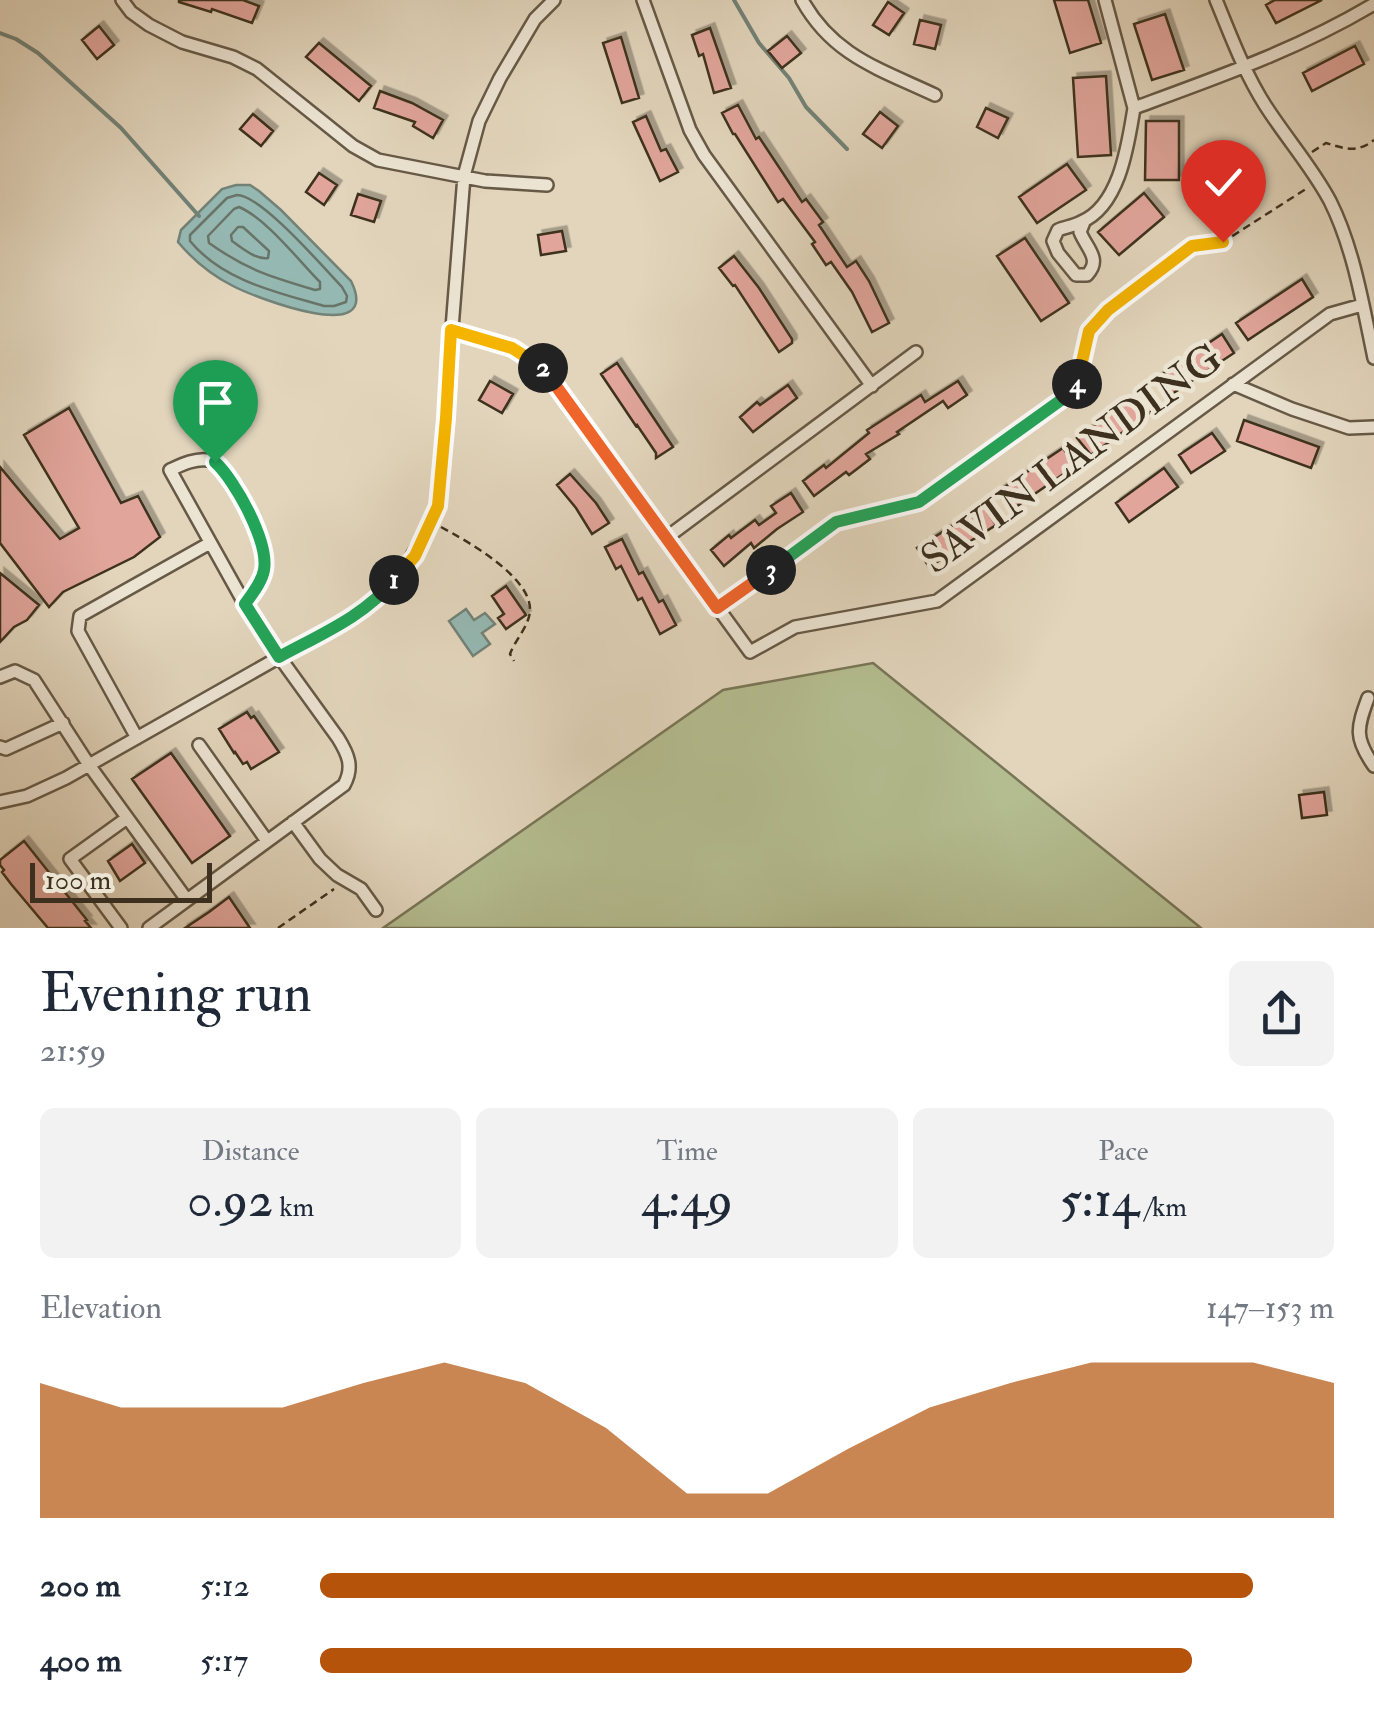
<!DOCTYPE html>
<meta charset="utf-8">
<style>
:root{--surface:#fff;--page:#f2f2f3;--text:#1f2937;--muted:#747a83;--accent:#b45309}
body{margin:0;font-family:"IM FELL Double Pica",serif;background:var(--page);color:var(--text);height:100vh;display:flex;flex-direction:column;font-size:38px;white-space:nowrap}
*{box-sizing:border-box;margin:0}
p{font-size:32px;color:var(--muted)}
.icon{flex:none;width:55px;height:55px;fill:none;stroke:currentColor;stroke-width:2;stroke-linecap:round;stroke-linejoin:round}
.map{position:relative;height:928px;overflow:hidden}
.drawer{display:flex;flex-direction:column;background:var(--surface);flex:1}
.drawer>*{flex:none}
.scale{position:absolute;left:30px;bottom:25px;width:182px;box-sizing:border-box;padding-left:10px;border:5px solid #3d301e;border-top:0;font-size:28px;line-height:35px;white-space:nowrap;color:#3d301e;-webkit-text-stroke:8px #ece4d3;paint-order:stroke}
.pin{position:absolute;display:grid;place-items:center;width:85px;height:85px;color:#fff;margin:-102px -42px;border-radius:50% 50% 50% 0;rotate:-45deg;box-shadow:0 0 10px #0007}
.pin .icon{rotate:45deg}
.km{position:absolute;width:50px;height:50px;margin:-25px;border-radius:50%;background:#222;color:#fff;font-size:28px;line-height:50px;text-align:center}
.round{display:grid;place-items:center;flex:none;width:105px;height:105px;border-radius:15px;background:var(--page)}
.summary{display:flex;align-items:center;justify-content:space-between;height:170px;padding:0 40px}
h1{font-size:55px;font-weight:600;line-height:75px}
.stats{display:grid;grid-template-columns:repeat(3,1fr);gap:15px;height:170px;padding:10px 40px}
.stats div{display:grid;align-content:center;border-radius:15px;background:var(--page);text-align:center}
.stats b{font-size:50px;font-weight:600}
.stats small{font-size:28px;font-weight:400}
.stats p{font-size:28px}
.chart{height:280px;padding:20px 40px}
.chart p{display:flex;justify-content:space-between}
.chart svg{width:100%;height:180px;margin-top:10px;fill:var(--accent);opacity:.7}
ul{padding:0 40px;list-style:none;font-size:32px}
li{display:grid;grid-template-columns:160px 120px 1fr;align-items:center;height:75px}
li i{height:25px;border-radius:12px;background:var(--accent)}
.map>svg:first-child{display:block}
.green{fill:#b4bd90;stroke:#787657;stroke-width:2.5}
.water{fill:#95b8b2;stroke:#728277;stroke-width:2.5}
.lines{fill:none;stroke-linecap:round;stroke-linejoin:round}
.shore{stroke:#697468;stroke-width:2.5}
.stream{stroke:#728277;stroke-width:4}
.building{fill:#e1a59b;stroke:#3d301e;stroke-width:2.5;filter:url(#shadow)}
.minor-casing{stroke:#665946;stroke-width:16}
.path{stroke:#3d301e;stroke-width:2.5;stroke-dasharray:8 5;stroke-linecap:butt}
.minor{stroke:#ece4d3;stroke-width:11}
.split-1-casing{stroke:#fff;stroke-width:20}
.split-2-casing{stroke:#fff;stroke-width:20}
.split-3-casing{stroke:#fff;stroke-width:20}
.split-4-casing{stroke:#fff;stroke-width:20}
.split-5-casing{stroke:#fff;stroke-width:20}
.split-1{stroke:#22a559;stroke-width:12}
.split-2{stroke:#f5b400;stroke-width:12}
.split-3{stroke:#f0652b;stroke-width:12}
.split-4{stroke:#22a559;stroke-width:12}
.split-5{stroke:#f5b400;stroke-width:12}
.labels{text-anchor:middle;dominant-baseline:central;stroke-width:9;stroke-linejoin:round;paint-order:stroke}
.street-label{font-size:42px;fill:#3d301e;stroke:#ece4d3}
</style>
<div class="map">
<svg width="1374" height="928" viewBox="0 0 1374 928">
<defs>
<filter id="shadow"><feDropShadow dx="4.5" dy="-4.5" stdDeviation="0" flood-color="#0004"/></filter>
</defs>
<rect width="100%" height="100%" fill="#e2d5bc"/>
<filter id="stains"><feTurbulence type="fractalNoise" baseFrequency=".002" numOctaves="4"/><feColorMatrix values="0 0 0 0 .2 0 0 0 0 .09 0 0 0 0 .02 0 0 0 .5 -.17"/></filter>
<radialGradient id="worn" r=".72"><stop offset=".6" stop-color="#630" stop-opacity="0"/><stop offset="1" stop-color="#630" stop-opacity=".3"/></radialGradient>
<path class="green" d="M873 663 1201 928H383L723 690Z"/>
<path class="water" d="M236 185H250L259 191 281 210 351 281C384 348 254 297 233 286 211 275 194 261 178 242L181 230 222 189Z
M466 609 474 620 485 613 495 624 482 633 490 644 473 656 449 621Z"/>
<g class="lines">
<path class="shore" d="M237 195C261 195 323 267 342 287L347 296 346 302 334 306H324C276 292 223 281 190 241V235L227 198Z
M239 207C267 219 298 260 320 282V289L315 290C271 277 247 270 209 243L208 236 234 209Z
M238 227H243L269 251 268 258C256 260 242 248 232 241L231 235Z"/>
<path class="stream" d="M734 0 759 43 789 78 806 107 847 149
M0 33 16 39 38 53 121 128 199 216"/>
</g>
<path class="building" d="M179 0H243L259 6 252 23 212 9 211 12 179 2Z
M1054 0H1088L1101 43 1070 53Z
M1275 0H1322L1276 23 1266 5Z
M888 2 904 13 889 35 873 25Z
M1165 14 1184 70 1152 80 1134 24Z
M920 20 941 25 935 49 914 44Z
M99 26 114 45 97 59 82 40Z
M710 28 731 88 714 93 703 54 699 56 692 35Z
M787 36 801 53 782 68 768 51Z
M621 37 639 98 622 103 603 43Z
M319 43 371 86 359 101 306 57Z
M1355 46 1364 64 1312 91 1303 73Z
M1106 76 1111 155 1078 157 1073 78Z
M380 91 412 103 443 120 433 138 413 126 415 122 374 108Z
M738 105 756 139 759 137 802 202 806 199 823 222 819 225 847 267 856 261 869 281 889 323 872 332 852 292 831 262 826 265 812 244 815 242 783 199 778 202 735 134H733L722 113Z
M986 108 1008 118 998 138 977 127Z
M880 112 898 126 882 148 863 134Z
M253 114 273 131 261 146 240 129Z
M646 116 661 151 666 149 678 172 660 181 633 122Z
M1146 121H1179V180H1145Z
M1067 164 1086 190 1037 223 1019 197Z
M319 173 337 185 324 205 306 192Z
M1144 193 1164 217 1119 255 1098 232Z
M358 194 381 201 374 222 351 215Z
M562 231 566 251 541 255 538 235Z
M1025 238 1069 303 1041 321 997 256Z
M734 256 759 288 792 339V343L779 352 735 285 733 286 719 268Z
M1302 279 1313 297 1248 340 1236 323Z
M1222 334 1234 353 1169 396 1157 378Z
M617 363 673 447 656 458V453L637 425 636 426 601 374Z
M490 381 513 394 502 413 479 400Z
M958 381 967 395 948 408 943 401 897 432 899 434 866 454 870 459 849 475 846 472 814 496 803 481 824 465 826 468 869 433 867 430 921 395 925 402Z
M788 385 797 398 753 432 740 417 757 402 760 405Z
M1142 391 1155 409 1091 455 1077 438Z
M69 408 121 503 138 496 160 537 134 557 63 592 49 607 0 543V467L60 539 79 528 24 435Z
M1244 420 1319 447 1311 468 1237 441Z
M1212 433 1225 451 1191 473 1179 455Z
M1063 448 1075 466 1010 511 997 492Z
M1164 468 1178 487 1129 522 1116 503Z
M570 474 596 503 609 523 592 534 576 508 557 485Z
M791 493 803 512 777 529 754 548 751 543 724 566 711 550 729 535 731 538 755 520 759 525 776 513 771 506Z
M984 506 996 525 929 567 917 548Z
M622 539 639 574 643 572 659 602 663 600 676 625 660 634 642 598 638 600 621 566 616 569 605 547Z
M0 573 39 605 27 620 14 627 0 642Z
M506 586 526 615 506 629 498 618 504 614 492 596Z
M247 712 251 718 254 716 279 752 251 769 247 762 243 764 235 752 234 753 219 729Z
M171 753 230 836 192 863 132 779Z
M1324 792 1327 815 1302 818 1299 795Z
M24 841 87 920 85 921 91 928H48L11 884 2 872 4 870 0 865V860Z
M132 844 145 863 120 881 108 861Z
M229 897 250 928H185L209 912Z"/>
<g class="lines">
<g class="minor-casing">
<path id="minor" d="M122 0 131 12 149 25 182 42 233 57 257 69 353 146 378 160 485 181 547 185
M643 0 690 130 704 155 872 386
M802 0C833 56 880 69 935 95
M1105 0 1134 108C1216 78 1299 49 1374 4
M1216 0C1231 36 1244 72 1265 105 1286 138 1312 167 1330 201 1354 249 1363 306 1374 358
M1084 222 1080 232C1087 249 1102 259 1087 275H1076L1058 253 1053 241 1058 230C1065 227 1074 226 1081 222 1120 206 1128 144 1134 108
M451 330 512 348 545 370 750 652 795 627 937 601 1330 314 1362 305
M1233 384 1292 409 1349 428 1374 427
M666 538 916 352
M0 677 15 671 34 680 89 765 187 900
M1368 698C1357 728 1354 738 1374 766
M137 738 78 631 80 616 210 543
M199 745 267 841
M0 747 6 749 63 723
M0 802 27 796 66 778 366 608C403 577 418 549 438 506L464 176 479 121 500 78 535 19 554 0
M293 822 320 859 337 875 361 889 376 910
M121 928 70 859 127 818
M149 928 344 785C354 767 348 754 338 738L257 626 170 470C181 465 195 458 208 460 231 464 268 547 265 570 262 583 252 594 245 605"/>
</g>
<path class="path" d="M1312 152 1326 143C1345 149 1358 153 1374 140
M441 527C467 541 532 577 530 611 529 626 515 640 510 654L514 661
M726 602 836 523 919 502 1075 389 1081 376 1082 355 1089 331 1108 310 1193 246 1223 242 1309 187
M278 928 334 889"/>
<use href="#minor" class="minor"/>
</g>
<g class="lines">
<g class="split-1-casing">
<path id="split-1" d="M215 462C235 480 269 542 264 570 262 582 252 594 245 604L279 657C319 635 365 616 394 580"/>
</g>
<g class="split-2-casing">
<path id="split-2" d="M394 580 415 556 438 506 446 418 451 330 512 348 543 368"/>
</g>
<g class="split-3-casing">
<path id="split-3" d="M543 368 717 608 771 570"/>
</g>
<g class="split-4-casing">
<path id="split-4" d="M771 570 836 522 919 502 1075 390 1077 384"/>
</g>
<g class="split-5-casing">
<path id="split-5" d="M1077 384 1089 331 1108 310 1192 246 1223 242"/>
</g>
<use href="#split-1" class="split-1"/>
<use href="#split-2" class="split-2"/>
<use href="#split-3" class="split-3"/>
<use href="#split-4" class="split-4"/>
<use href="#split-5" class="split-5"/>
</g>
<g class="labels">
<g class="street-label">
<text transform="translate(1072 459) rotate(-36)">SAVIN LANDING</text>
</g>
</g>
<rect width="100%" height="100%" filter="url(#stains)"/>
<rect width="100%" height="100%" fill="url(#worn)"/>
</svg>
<div class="scale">100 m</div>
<div class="pin" style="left:215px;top:462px;background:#1e9e55"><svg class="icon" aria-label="arrive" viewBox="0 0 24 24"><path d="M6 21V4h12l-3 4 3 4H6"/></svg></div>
<div class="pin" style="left:1223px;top:242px;background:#d93025"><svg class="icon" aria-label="check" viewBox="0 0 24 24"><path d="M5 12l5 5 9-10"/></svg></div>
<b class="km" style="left:394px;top:580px">1</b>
<b class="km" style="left:543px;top:368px">2</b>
<b class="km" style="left:771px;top:570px">3</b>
<b class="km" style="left:1077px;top:384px">4</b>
</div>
<section class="drawer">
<div class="summary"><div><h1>Evening run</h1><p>21:59</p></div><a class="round"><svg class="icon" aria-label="share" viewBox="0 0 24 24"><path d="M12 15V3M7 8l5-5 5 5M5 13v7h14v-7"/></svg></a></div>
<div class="stats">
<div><p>Distance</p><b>0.92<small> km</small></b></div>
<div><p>Time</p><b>4:49</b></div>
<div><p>Pace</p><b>5:14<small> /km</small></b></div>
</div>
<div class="chart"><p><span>Elevation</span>147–153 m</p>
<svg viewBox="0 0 160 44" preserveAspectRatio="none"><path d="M0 44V11L10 17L20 17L30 17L40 11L50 6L60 11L70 22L80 38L90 38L100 27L110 17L120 11L130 6L140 6L150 6L160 11V44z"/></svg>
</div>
<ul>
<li><b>200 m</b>5:12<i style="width:92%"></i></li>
<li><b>400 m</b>5:17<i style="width:86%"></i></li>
</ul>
</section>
